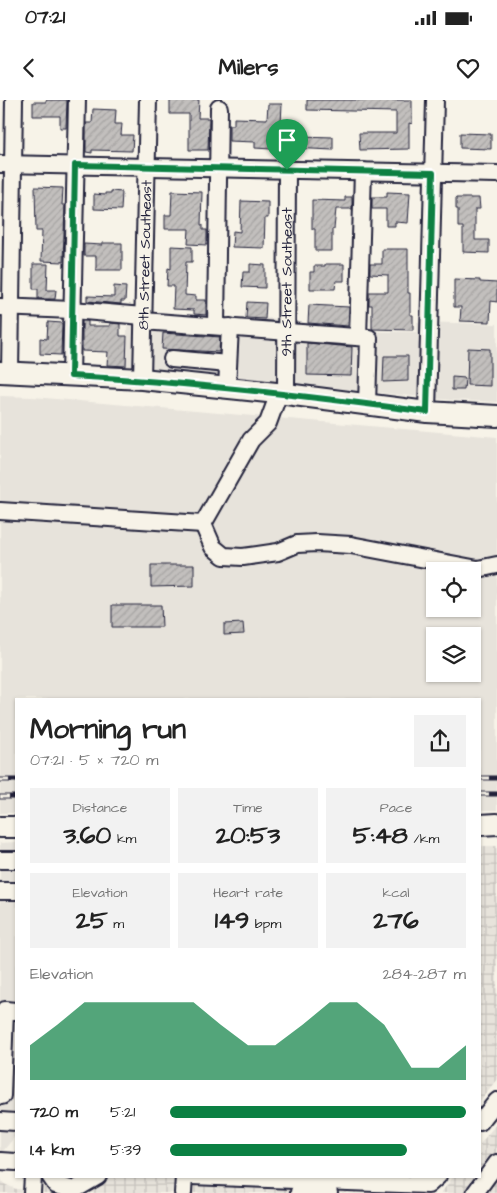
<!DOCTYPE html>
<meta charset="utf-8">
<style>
:root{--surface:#fff;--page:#f2f2f2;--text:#222;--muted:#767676;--accent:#0b8043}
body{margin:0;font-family:"Architects Daughter",sans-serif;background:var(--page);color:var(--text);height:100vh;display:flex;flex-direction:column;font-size:19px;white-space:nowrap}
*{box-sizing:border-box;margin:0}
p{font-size:16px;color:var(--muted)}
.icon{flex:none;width:28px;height:28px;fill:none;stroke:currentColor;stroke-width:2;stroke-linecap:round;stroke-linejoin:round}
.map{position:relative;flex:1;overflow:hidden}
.sheet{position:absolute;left:15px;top:598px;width:466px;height:480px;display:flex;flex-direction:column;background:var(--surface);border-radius:0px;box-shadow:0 1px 4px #0004}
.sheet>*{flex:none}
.fabs{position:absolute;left:426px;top:462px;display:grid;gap:10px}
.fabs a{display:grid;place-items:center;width:55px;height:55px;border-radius:0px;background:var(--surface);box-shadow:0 1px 4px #0004;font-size:25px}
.pin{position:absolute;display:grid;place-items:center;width:42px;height:42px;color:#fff;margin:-51px -21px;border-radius:50% 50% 50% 0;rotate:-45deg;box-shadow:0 0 5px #0007}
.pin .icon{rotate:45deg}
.round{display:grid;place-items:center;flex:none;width:52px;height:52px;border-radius:0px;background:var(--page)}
.headline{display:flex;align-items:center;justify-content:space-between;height:85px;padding:0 15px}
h1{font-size:28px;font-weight:700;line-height:38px}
.stats{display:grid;grid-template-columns:repeat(3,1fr);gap:8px;height:85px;padding:5px 15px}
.stats div{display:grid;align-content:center;border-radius:0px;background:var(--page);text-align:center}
.stats b{font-size:25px;font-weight:700}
.stats small{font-size:14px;font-weight:400}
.stats p{font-size:14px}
.chart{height:140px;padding:10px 15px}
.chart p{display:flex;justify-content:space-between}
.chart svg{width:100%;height:90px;margin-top:5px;fill:var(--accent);opacity:.7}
ul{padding:0 15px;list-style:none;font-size:16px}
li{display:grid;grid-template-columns:80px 60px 1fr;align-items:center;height:38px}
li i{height:12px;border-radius:6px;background:var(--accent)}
.status{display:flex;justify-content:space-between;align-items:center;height:35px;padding:0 25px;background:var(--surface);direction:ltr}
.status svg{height:14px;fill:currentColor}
header{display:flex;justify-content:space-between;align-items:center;height:65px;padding:0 15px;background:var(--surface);font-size:22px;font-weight:700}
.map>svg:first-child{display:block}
.built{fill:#e7e3db;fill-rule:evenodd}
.industrial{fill:url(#industrial-grid)}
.building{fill:url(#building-hatch);stroke:#22223b}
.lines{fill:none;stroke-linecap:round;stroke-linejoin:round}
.minor-casing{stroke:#22223b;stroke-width:20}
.major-casing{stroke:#22223b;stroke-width:24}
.minor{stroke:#f7f3e8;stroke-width:16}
.major{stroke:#f7f3e8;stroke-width:20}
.rail-casing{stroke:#22223b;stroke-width:5}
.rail{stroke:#f7f3e8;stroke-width:3;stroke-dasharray:9;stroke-linecap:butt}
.route-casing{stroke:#fff;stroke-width:10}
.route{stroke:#0b8043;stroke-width:6}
.labels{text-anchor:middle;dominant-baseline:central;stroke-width:4;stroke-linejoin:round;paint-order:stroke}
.street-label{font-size:15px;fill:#22223b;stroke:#f7f3e8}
</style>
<div class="status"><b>07:21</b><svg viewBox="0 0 49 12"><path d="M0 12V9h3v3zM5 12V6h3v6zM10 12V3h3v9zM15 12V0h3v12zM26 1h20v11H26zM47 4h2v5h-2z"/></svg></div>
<header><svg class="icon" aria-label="back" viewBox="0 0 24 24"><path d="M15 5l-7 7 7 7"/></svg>Milers<svg class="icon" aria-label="heart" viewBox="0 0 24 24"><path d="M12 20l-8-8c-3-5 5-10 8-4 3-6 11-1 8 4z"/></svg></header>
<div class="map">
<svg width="497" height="1093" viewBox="0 0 497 1093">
<defs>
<pattern id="industrial-grid" width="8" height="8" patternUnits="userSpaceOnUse" patternTransform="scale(1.25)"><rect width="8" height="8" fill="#e7e3db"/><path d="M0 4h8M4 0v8" fill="none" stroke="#c6c2bd"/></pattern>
<pattern id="building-hatch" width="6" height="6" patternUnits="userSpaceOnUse" patternTransform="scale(1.25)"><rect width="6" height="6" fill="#c2bfbd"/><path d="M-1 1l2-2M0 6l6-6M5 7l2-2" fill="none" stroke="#a6a4a3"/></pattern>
</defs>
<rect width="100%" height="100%" fill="#f7f3e8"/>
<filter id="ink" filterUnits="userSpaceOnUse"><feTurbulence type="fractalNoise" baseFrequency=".02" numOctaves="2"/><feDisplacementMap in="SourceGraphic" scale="10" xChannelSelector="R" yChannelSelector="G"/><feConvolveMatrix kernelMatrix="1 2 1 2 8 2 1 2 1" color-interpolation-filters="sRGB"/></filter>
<g filter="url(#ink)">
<path class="built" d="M128 214 295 219V228L343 231 417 232V222L497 224V302L450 300 125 267Z
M0 296 33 297 497 337V710H480V599H16V713H0ZM435 471H472V509H435ZM435 536H472V574H435Z
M16 742V1035L0 1055V743Z"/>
<path class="industrial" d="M480 746H497V979L480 1001Z
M497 1023V1093H441L454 1076H480V1044Z
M45 1076H421L408 1093H0V1078L4 1084 16 1089 42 1091Z"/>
<path class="building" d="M46 0H67L66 28H60V16H33V2H46Z
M170 0H199L198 18H209L208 50H189V14H170Z
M307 0H412V24L409 23V49L360 50 359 33H396V12L307 10Z
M268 4H282L281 24 300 25 299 36 333 37V50L271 47V49L255 48V42L229 41V25H234V18L267 19Z
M93 9 116 10 115 24H122L121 35H133L132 51 92 50V53L86 52V23H92Z
M460 33 491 34V49L460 48Z
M35 87 63 88 62 105H65L63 162 41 161 42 131H36Z
M111 91 122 92 121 110 94 109V94L105 95V93H111Z
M172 91 202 92 201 125H203V130H207V145L188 144 189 129H165V115H171Z
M387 92 410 93 408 123 395 122V126H386V109H372V97H387Z
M345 97H352V109H336L334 129H332V151H315V129H312V100L345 101Z
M456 98H479L480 109H475V140H489V153L463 152V127H458V109H456Z
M241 101 268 102V118H265L264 148 232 147 233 131 240 132Z
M102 143H122V170H96V156H84V144L102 145Z
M171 146 192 147V162H186L185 195 196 196V200H206V215L194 214V210L173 209 174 186H167L168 168 171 169Z
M382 149H408V193H410V215H413V230L372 229V205H369V192H388V175L370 174V164H382Z
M33 164H48L47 190H56L55 199H38V189H33Z
M250 164 265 165V188L242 187 243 172H250Z
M325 164H344V181H336L335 189H310V172H314V166H325Z
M454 179 480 180V182L497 183V202L491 201 490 222 460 221 461 207H454Z
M114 186 126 187 125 201H121V204L87 201V196L114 197Z
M247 202 266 203 265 219 246 218Z
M309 205 349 207 348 226 308 223Z
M82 221H88V226H110V223L120 224V236H127L126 266 107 265 108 252 82 251Z
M48 222 62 223 61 255 40 254V238L47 239Z
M163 233 220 237 219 252 162 249Z
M307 243 352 247 351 276 307 275Z
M468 248 490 249V286L467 285Z
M384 256H408V281L383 282Z
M452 277 465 278 464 290H452Z
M151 465H194V486L151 487Z
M112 505H161L162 527H112Z
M243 523 244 534 224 535V524Z"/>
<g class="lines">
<g class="minor-casing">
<g id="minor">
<path d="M0 64 497 74"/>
<path d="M0 207 72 210 143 216"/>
<path d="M143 221 369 238 367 304"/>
<path d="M216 226 219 8"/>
<path d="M358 237 363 71"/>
<path d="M172 259 228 264"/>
<path d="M10 272 14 0"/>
<path d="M71 276 77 0"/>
<path id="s1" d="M142 279 148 0"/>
<path d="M227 288 230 227"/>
<path id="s2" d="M286 294 287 69"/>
<path d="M427 312 435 0"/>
<path d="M0 411 203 424 251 340 268 323 279 293"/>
<path d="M203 424 213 447 224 456 243 457 278 452 297 444 317 443 351 445 478 469 497 465"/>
<path d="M0 760H16"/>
<path d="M0 791H16"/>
<path d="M2 996 5 910 16 911"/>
<path d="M0 1021 16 1022"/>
<path d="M480 1022 497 1001"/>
<path d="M0 1061 16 1062"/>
<path d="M50 1076 56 1085 74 1090 98 1076"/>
<path d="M191 1076 428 1085 438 1076"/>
<path d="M299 1092 329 1093"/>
<path d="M32 1093 33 1076"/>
<path d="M183 1093 184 1076"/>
<path d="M475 1093 497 1063"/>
</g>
</g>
<g class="major-casing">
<path id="major" d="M0 272 142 279 286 294 427 312 497 316
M480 725 497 724
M0 727H16"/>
</g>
<use href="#minor" class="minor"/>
<use href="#major" class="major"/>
<g class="rail-casing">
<path id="rail" d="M480 678H497
M0 680H16
M480 694H497
M0 697H16"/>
</g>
<use href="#rail" class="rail"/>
</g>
</g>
<g class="lines" filter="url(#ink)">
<g class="route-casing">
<path id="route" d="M75 65 433 73 427 312C308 296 190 282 71 276Z"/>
</g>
<use href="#route" class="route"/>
</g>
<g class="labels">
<g class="street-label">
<text stroke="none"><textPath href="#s1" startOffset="124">8th Street Southeast</textPath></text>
<text stroke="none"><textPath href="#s2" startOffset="112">9th Street Southeast</textPath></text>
</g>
</g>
</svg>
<div class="fabs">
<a><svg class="icon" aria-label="locate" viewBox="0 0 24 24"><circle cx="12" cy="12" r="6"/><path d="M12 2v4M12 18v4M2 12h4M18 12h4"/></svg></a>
<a><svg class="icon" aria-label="layers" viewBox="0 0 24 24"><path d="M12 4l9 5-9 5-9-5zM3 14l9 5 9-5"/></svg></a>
</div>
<div class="pin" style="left:287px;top:70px;background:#1e9e55"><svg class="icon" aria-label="arrive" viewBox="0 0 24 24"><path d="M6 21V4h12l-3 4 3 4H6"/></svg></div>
<section class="sheet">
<div class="headline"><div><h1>Morning run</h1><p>07:21 · 5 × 720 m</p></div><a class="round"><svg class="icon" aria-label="share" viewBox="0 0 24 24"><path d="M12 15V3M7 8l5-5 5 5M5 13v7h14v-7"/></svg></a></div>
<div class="stats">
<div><p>Distance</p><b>3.60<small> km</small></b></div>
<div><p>Time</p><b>20:53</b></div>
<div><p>Pace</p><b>5:48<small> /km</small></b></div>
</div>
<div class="stats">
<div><p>Elevation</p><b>25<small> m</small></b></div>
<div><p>Heart rate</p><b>149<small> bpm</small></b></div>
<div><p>kcal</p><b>276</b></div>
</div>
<div class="chart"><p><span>Elevation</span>284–287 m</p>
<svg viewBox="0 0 160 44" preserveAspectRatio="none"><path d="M0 44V27L10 17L20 6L30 6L40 6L50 6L60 6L70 17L80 27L90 27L100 17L110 6L120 6L130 17L140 38L150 38L160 27V44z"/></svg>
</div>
<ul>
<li><b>720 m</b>5:21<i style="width:100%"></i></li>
<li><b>1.4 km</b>5:39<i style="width:80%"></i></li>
</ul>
</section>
</div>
